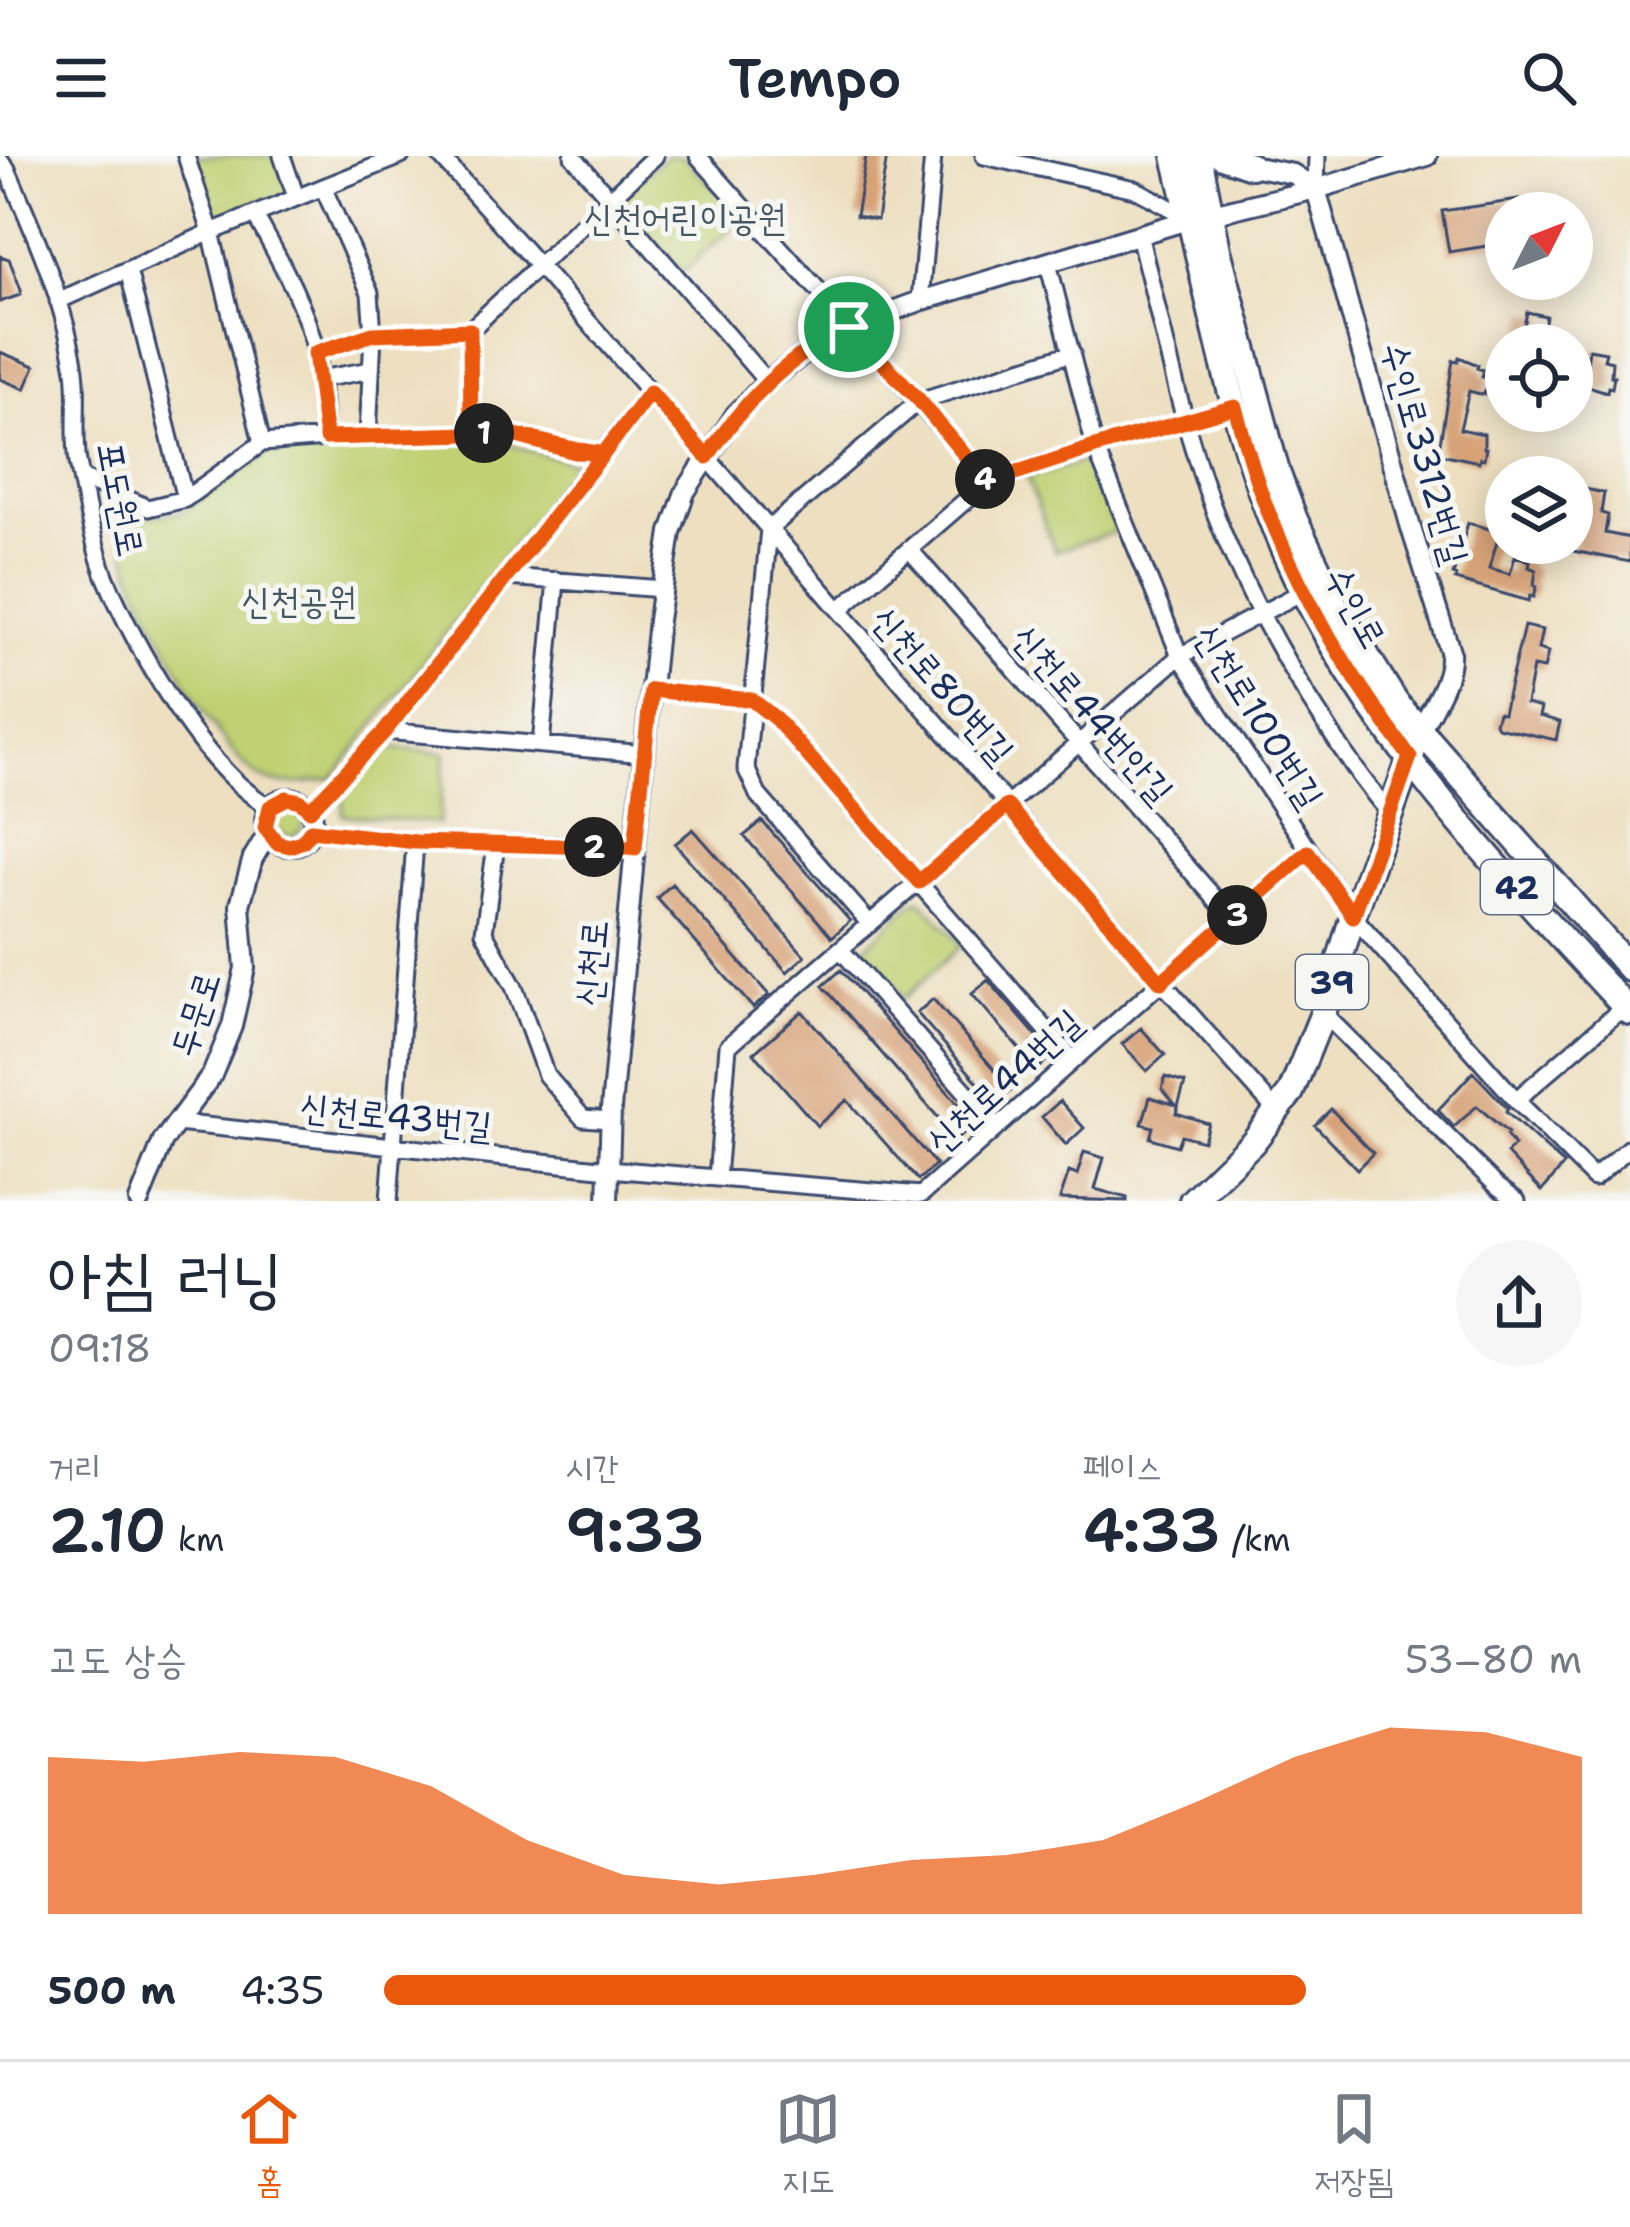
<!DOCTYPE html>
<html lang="ko">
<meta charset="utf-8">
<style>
:root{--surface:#fff;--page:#f6f6f7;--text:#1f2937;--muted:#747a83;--line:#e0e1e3;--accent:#ea580c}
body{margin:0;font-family:"Shantell Sans","Poor Story",sans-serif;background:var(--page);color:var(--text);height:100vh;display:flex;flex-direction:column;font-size:45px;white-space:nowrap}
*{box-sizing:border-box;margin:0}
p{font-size:39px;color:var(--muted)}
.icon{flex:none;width:66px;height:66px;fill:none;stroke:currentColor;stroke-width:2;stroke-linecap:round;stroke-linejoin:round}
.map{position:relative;height:1045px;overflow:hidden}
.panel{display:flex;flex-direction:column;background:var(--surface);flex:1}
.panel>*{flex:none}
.needle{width:78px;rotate:48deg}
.controls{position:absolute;left:1485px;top:36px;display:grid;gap:24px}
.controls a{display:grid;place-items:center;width:108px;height:108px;border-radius:50%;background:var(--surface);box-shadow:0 6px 30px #0003;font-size:60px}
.pin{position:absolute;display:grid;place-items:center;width:102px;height:102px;color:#fff;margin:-51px;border:6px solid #fff;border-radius:50%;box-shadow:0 3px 12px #0007}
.km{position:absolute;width:60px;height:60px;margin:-30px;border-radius:50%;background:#222;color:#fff;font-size:33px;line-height:60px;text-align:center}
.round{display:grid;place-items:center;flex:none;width:126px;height:126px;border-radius:63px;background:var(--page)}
.headline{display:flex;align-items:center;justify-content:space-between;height:204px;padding:0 48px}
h1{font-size:66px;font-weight:600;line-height:90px}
.figures{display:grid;grid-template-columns:repeat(3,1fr);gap:18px;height:204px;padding:12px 48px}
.figures div{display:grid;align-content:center}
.figures b{font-size:60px;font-weight:600}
.figures small{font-size:33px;font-weight:400}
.figures p{font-size:33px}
.chart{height:336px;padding:24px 48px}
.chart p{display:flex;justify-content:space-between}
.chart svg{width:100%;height:216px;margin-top:12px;fill:var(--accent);opacity:.7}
ul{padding:0 48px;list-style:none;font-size:39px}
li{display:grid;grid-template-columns:192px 144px 1fr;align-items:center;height:90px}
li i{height:30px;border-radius:15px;background:var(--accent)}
header{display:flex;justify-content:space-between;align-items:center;height:156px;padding:0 48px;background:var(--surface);font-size:54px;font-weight:600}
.tab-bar{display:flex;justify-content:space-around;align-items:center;height:168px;border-top:3px solid var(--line);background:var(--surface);font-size:33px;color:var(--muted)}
.tab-bar a{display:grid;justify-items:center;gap:6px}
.tab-bar .active{color:var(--accent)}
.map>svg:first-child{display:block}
.green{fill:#c0d072;stroke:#6e8068;stroke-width:3}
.building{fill:#d7a278}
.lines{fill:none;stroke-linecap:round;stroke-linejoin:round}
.minor-casing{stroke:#3a496d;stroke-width:21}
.tertiary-casing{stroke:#3a496d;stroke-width:24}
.primary-casing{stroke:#3a496d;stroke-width:30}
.minor{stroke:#fff;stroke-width:15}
.tertiary{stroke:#fff;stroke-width:18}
.primary{stroke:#fff;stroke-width:24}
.route-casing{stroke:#fff;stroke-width:24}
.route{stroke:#ea580c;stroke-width:15}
.labels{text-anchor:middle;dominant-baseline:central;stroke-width:10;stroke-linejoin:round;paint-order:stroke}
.shield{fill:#f6f6f2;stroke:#5d6b8a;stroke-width:3}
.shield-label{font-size:33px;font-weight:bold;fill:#1b2f5e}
.park-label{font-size:36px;fill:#445763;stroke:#f6f6f2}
.street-label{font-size:36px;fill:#1b2f5e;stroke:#f6f6f2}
</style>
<header><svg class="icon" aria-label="menu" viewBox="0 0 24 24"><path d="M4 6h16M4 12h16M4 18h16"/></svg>Tempo<svg class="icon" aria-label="search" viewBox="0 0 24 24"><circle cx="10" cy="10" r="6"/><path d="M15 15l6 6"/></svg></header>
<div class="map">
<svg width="1630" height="1045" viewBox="0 0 1630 1045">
<rect width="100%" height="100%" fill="#f6f6f2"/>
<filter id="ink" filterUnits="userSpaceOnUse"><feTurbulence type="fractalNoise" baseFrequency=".00833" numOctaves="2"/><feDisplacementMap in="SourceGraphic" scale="24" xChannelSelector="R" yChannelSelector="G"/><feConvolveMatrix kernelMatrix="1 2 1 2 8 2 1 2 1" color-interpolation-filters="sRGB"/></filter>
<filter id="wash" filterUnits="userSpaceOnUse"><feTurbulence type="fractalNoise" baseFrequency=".004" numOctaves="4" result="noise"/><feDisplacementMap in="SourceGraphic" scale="48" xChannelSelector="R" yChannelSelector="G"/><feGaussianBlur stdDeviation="2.7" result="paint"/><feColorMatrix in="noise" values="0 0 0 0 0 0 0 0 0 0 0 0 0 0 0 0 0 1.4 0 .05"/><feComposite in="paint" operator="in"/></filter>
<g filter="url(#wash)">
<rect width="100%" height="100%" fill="#eddfbf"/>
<path class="green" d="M193 0H278L291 36 287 40 219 63 213 60Z
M666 0H682L743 62 686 113H680L619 47 620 40Z
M474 286H499L578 308 333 622C312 627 289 630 268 625 225 613 149 460 132 417 124 394 121 369 111 346L139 362 183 356 270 297Z
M1086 305 1092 308 1116 373 1113 377 1055 395 1027 322Z
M377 591 445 597 439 667 342 659 344 633Z
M275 666a14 14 0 1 1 28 0a14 14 0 1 1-28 0Z
M916 744 922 745 962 789 904 842 865 798V791Z"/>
<g id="blocks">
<path class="building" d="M866 0H887L877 64 856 60Z
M1526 43 1528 57H1506V87L1449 96 1442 55Z
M0 100 9 103 21 134 20 139 0 146Z
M1527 156 1546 160 1541 189H1520Z
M1589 193 1606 196 1604 203 1612 205 1611 220H1614L1612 232 1608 231 1607 236 1572 225V204L1587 207Z
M0 196 35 210 25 233 0 223Z
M1459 201 1478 209 1477 212 1483 214 1482 221 1488 222 1484 239 1469 235 1460 273 1484 278V292H1486L1484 303 1480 302 1479 306 1441 298 1442 294H1439L1453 204 1458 205Z
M1585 333 1604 337 1601 357 1608 359 1605 377 1630 382V406L1573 395Z
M1468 367 1500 376 1489 412 1510 418 1515 400 1530 405 1529 411 1536 414 1534 429 1537 430 1534 441 1530 440 1529 445 1455 424 1456 420 1453 419Z
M1524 470 1542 474 1538 493 1548 496 1544 513 1533 511 1526 548 1541 552 1539 560 1560 566 1556 584 1497 571 1495 567 1498 556 1503 557Z
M762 665 850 765 832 781 744 680Z
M693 673 805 800 787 816 675 688Z
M672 728 769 839 753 852 657 742Z
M841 814 975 967 957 983 823 830Z
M988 824 1053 899 1037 913 972 838Z
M933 843 1012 934 996 947 917 857Z
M802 855 936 1009 918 1024 847 944 817 970 754 897Z
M1141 872 1165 899 1147 915 1122 888Z
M1473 916 1508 953 1506 956 1564 1009 1542 1035 1507 998 1514 990 1506 979 1508 977 1477 950 1454 971 1438 954Z
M1165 921 1185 927 1176 957 1208 967 1203 985 1181 979 1177 990 1150 982 1153 971 1142 968 1150 941 1176 949 1162 933Z
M1060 945 1084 972 1066 989 1042 961Z
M1331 953 1373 997 1357 1013 1315 969Z
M1084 996 1104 1002 1095 1033 1127 1042V1045L1060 1043 1069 1016 1077 1019Z"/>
</g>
</g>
<g filter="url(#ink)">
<use href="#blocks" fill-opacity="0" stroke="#3a496d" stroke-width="3"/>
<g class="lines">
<g class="minor-casing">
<path id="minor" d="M186 0 211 76 262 287
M282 0 296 41
M440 0C725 314 995 641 1278 957
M573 0 767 226
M698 0C794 109 894 215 987 326
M984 0 1135 33 1191 63
M0 4 7 13C35 78 64 143 75 214 79 244 73 276 78 306 84 338 94 393 106 422 134 489 205 617 270 651
M323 31 370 137 373 178 368 280
M1316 33 1317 0
M255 59C281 106 308 153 318 206 323 231 324 257 326 282
M1139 79C1160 159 1176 242 1202 320 1228 400 1266 473 1310 544 1335 583 1359 622 1390 657
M1048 107 1095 291 1180 500 1353 760 1516 944 1625 850
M128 114 185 343
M58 145 211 76 401 0
M920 145 933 0
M315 197 373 178 470 174
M320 223 371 214
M471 276 470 174 655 0
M82 322 148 352 185 343 262 287 326 282 506 277 575 296 604 297
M909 393 1233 763
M507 421 663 433
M839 454 987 326 1095 291 1235 251
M651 534 752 544 776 563 1073 904
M385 575 645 598
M541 589 556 424
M310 654 385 575 650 236
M311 674 415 686 635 691
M496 689 484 776 514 831 546 919 583 962 610 964
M870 768 758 639 746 612 769 373 919 245 1072 197
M840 793 997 971
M1323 857 1497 1030 1517 1045
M1516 944 1594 1022 1630 991
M177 967 609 1013 921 1039 1308 696
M717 1022 728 890 1180 500 1304 435
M389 1045 415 686"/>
</g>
<g class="tertiary-casing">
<path id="tertiary" d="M1251 10 1293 18 1316 33
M1316 33 1411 372 1450 495C1452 524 1432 550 1420 575
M265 666a24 24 0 1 1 48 0a24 24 0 1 1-48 0Z
M139 1045 163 985 212 919 232 870 245 812 240 749 253 702 268 677
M608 1045 611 953 635 691 658 464 671 376 685 336 736 258 767 226 823 183 849 171 920 145 1191 63 1316 33 1427 0"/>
</g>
<g class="primary-casing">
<path id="primary" d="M1175 0C1205 121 1226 246 1271 363 1344 554 1493 708 1630 856
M1199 0 1218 94 1277 316 1295 364 1336 450 1396 547 1630 813
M1222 0 1251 10
M1192 1045 1253 986 1291 936 1323 857 1353 760 1414 592"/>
</g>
<use href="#minor" class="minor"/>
<use href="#tertiary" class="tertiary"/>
<use href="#primary" class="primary"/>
</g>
</g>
<g class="lines" filter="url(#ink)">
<g class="route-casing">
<path id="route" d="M849 171C787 200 745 245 707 301L650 236 604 297 575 296 506 277 326 282 315 197 373 178 470 174 471 276C484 277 497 276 510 278 543 284 570 295 604 297L385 575 310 654 300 645 287 642 270 651 265 671 277 687 290 690 303 685 311 674 416 686 635 692 651 534 752 544 776 563 919 726 1007 650 1161 826 1308 696 1353 760 1410 601C1356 528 1307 452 1273 367 1257 330 1246 290 1235 251L1095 291 987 326 919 244 849 171"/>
</g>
<use href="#route" class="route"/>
</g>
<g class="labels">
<g class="shield">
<rect x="1481" y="704" width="72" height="54" rx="9"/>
<rect x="1296" y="799" width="72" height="54" rx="9"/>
</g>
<g class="shield-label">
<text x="1517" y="731">42</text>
<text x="1332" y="826">39</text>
</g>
<g class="park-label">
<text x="685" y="61">신천어린이공원</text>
<text x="299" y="444">신천공원</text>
</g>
<g class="street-label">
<text transform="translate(1425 297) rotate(74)">수인로3312번길</text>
<text transform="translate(121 343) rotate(79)">포도원로</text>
<text transform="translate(1356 451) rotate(61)">수인로</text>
<text transform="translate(943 529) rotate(49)">신천로80번길</text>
<text transform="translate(1093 558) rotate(49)">신천로44번안길</text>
<text transform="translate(1259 560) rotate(58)">신천로100번길</text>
<text transform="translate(591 807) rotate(-85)">신천로</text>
<text transform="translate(195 858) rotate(-72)">두문로</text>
<text transform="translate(1004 925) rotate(-42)">신천로44번길</text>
<text transform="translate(396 960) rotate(6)">신천로43번길</text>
</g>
</g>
</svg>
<div class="controls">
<a><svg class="needle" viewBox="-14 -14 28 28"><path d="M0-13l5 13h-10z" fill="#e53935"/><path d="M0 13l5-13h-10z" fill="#747a83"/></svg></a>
<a><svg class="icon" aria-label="locate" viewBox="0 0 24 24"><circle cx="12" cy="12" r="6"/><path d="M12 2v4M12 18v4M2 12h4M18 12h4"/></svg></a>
<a><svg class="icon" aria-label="layers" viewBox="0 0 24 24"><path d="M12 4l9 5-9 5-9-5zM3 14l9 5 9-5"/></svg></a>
</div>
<div class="pin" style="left:849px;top:171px;background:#1e9e55"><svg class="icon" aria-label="arrive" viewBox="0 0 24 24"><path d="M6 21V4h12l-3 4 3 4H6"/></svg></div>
<b class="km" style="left:484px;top:277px">1</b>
<b class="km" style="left:594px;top:691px">2</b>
<b class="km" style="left:1237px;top:759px">3</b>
<b class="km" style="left:985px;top:323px">4</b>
</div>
<section class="panel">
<div class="headline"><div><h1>아침 러닝</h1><p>09:18</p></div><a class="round"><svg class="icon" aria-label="share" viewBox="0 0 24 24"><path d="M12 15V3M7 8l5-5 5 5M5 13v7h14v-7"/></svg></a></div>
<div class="figures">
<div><p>거리</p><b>2.10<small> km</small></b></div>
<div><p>시간</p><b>9:33</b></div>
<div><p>페이스</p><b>4:33<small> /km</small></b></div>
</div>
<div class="chart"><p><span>고도 상승</span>53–80 m</p>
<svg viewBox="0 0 160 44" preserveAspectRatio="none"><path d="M0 44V12L10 13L20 11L30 12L40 18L50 29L60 36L70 38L80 36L90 33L100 32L110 29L120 21L130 12L140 6L150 7L160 12V44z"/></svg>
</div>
<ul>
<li><b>500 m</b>4:35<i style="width:77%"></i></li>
</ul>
</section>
<nav class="tab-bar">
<a class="active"><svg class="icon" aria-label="home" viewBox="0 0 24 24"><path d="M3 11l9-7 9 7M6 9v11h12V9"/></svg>홈</a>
<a><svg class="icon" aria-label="map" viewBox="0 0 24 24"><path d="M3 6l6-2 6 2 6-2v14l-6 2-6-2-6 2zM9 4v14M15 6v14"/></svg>지도</a>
<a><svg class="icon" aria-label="saved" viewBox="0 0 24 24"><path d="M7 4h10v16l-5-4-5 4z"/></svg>저장됨</a>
</nav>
